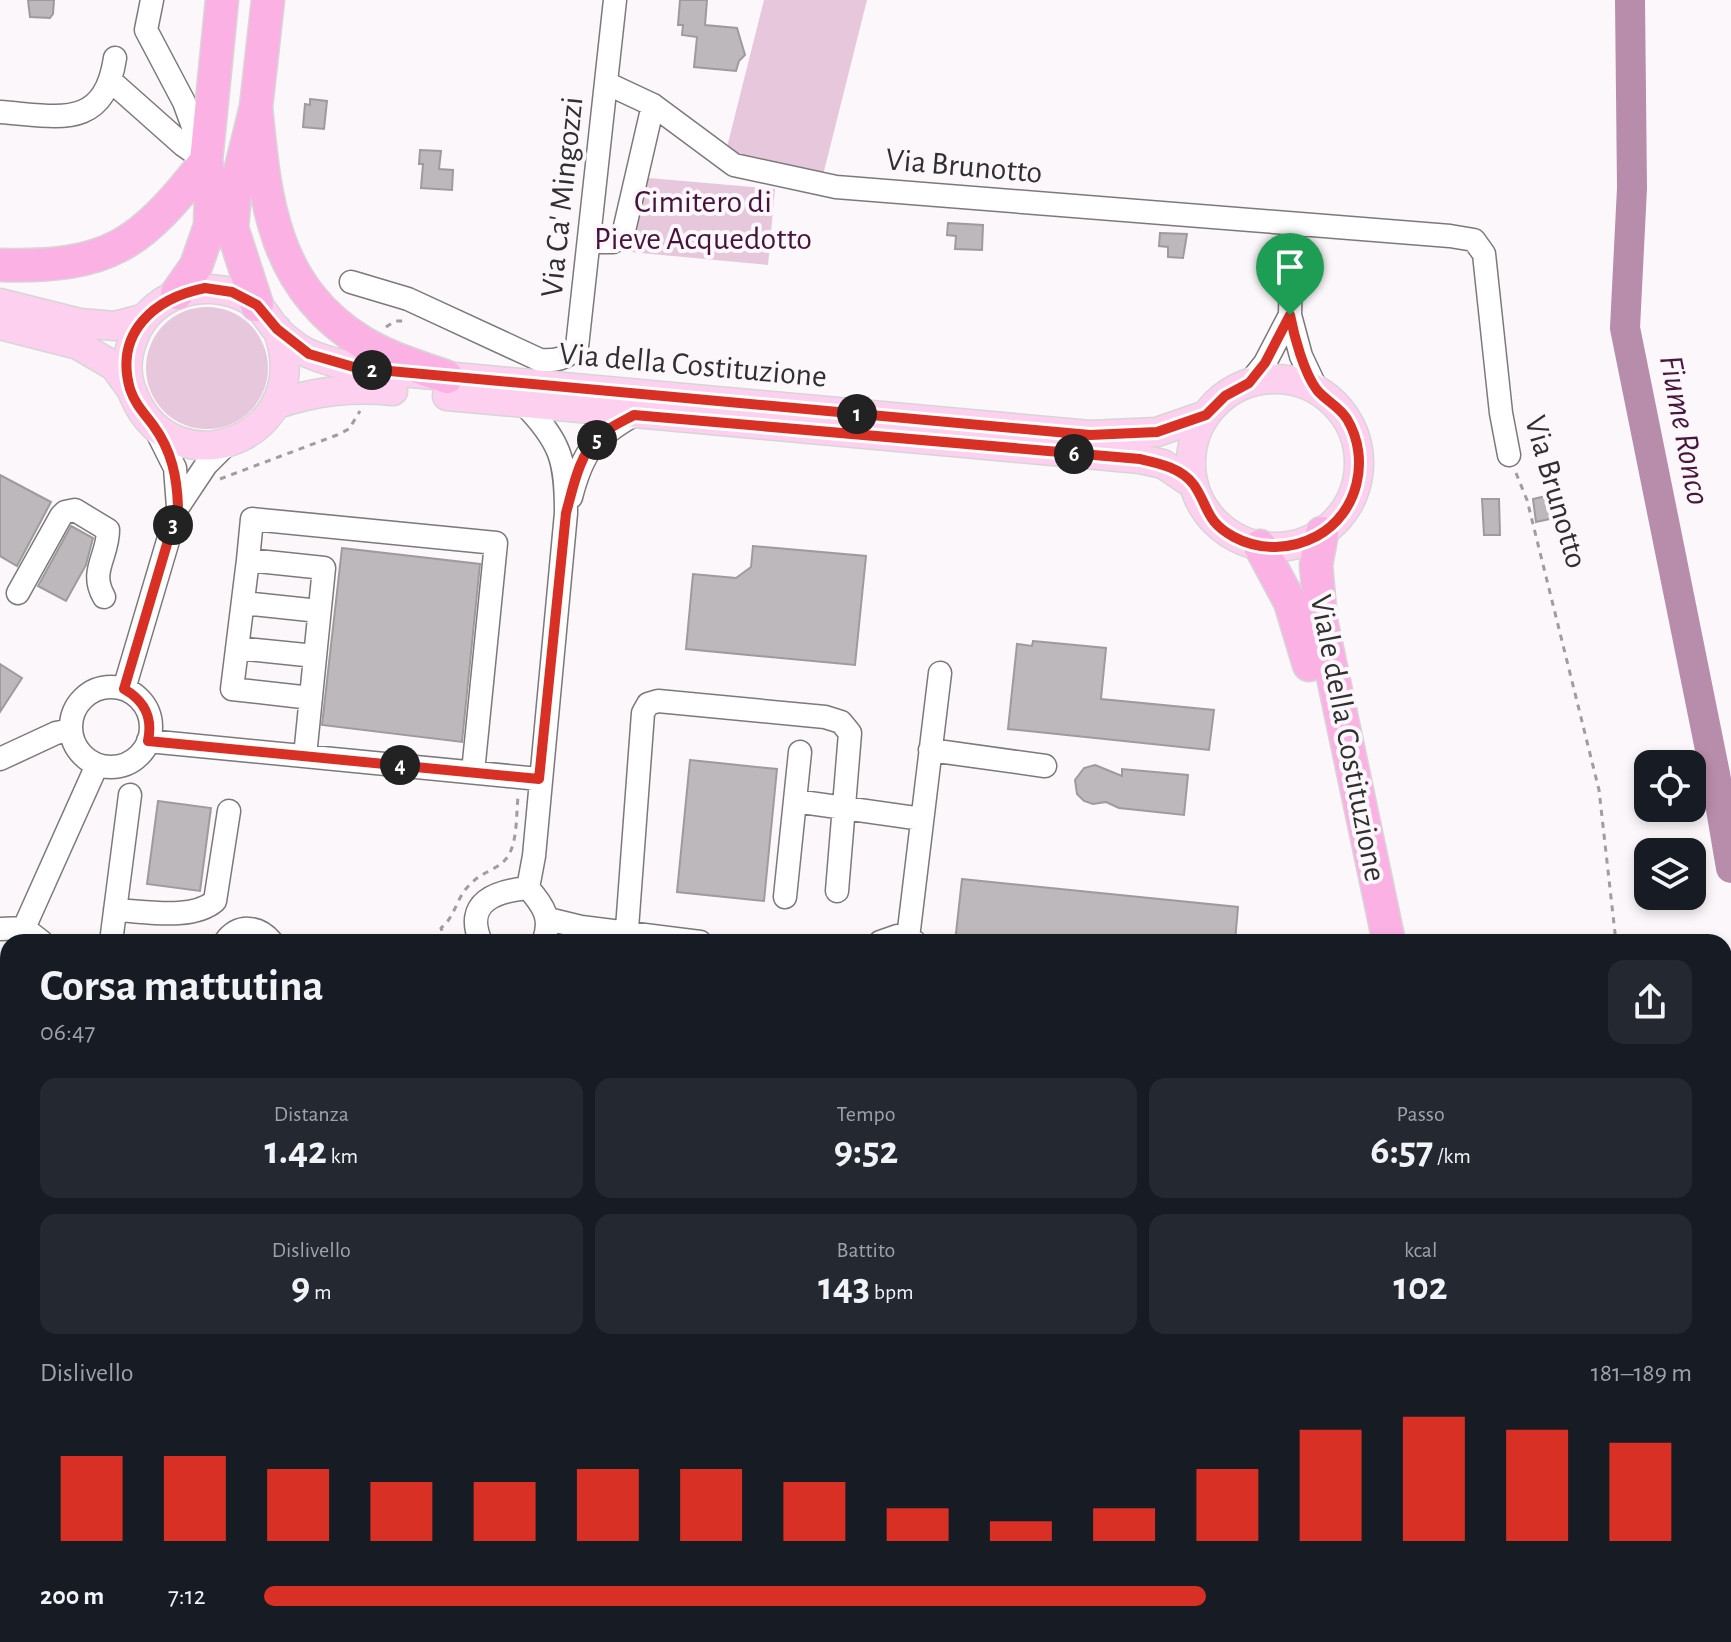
<!DOCTYPE html>
<html lang="it">
<meta charset="utf-8">
<style>
:root{--surface:#171b24;--page:#242831;--text:#f1f3f6;--muted:#9ea1a6;--accent:#d93025}
body{margin:0;font-family:"Alegreya Sans",sans-serif;background:var(--page);color:var(--text);height:100vh;display:flex;flex-direction:column;font-size:30px;white-space:nowrap}
*{box-sizing:border-box;margin:0}
p{font-size:26px;color:var(--muted)}
.icon{flex:none;width:44px;height:44px;fill:none;stroke:currentColor;stroke-width:2;stroke-linecap:round;stroke-linejoin:round}
.map{position:relative;flex:1;overflow:hidden}
.drawer{position:absolute;left:0px;top:934px;width:1732px;height:708px;display:flex;flex-direction:column;background:var(--surface);border-radius:24px 24px 0 0;box-shadow:0 4px 12px #0003}
.drawer>*{flex:none}
.controls{position:absolute;left:1634px;top:750px;display:grid;gap:16px}
.controls a{display:grid;place-items:center;width:72px;height:72px;border-radius:16px;background:var(--surface);box-shadow:0 4px 12px #0003;font-size:40px}
.pin{position:absolute;display:grid;place-items:center;width:68px;height:68px;color:#fff;margin:-82px -34px;border-radius:50% 50% 50% 0;rotate:-45deg;box-shadow:0 0 8px #0007}
.pin .icon{rotate:45deg}
.km{position:absolute;width:40px;height:40px;margin:-20px;border-radius:50%;background:#222;color:#fff;font-size:22px;line-height:40px;text-align:center}
.round{display:grid;place-items:center;flex:none;width:84px;height:84px;border-radius:16px;background:var(--page)}
.headline{display:flex;align-items:center;justify-content:space-between;height:136px;padding:0 40px}
h1{font-size:44px;font-weight:600;line-height:60px}
.figures{display:grid;grid-template-columns:repeat(3,1fr);gap:12px;height:136px;padding:8px 40px}
.figures div{display:grid;align-content:center;border-radius:16px;background:var(--page);text-align:center}
.figures b{font-size:40px;font-weight:600}
.figures small{font-size:22px;font-weight:400}
.figures p{font-size:22px}
.chart{height:224px;padding:16px 40px}
.chart p{display:flex;justify-content:space-between}
.chart svg{width:100%;height:144px;margin-top:8px;stroke:var(--accent);stroke-width:6}
ul{padding:0 40px;list-style:none;font-size:26px}
li{display:grid;grid-template-columns:128px 96px 1fr;align-items:center;height:60px}
li i{height:20px;border-radius:10px;background:var(--accent)}
.map>svg:first-child{display:block}
.green{fill:#e6c7dc}
.lines{fill:none;stroke-linecap:round;stroke-linejoin:round}
.river{stroke:#b88dab;stroke-width:30}
.building{fill:#bcb8bb;stroke:#9f9b9d;stroke-width:2}
.minor-casing{stroke:#7c797b;stroke-width:25}
.major-casing{stroke:#d6d6d6;stroke-width:31}
.highway-casing{stroke:#d6d6d6;stroke-width:35}
.path{stroke:#a09d9f;stroke-width:3;stroke-dasharray:6 6;stroke-linecap:butt}
.minor{stroke:#fff;stroke-width:22}
.major{stroke:#fdd0ef;stroke-width:28}
.highway{stroke:#fcb1e5;stroke-width:32}
.route-casing{stroke:#fff;stroke-width:16}
.route{stroke:#d93025;stroke-width:10}
.labels{text-anchor:middle;dominant-baseline:central;stroke-width:8;stroke-linejoin:round;paint-order:stroke}
.street-label{font-size:32px;fill:#313031;stroke:#fbf7fa}
.park-label{font-size:32px;fill:#47133b;stroke:#fbf7fa}
.water-label{font-size:34px;font-style:italic;fill:#49153d;stroke:#fbf7fa}
</style>
<div class="map">
<svg width="1731" height="1642" viewBox="0 0 1731 1642">
<rect width="100%" height="100%" fill="#fbf7fa"/>
<path class="green" d="M764 0H867L823 175 726 151Z
M637 177 775 189 768 265 630 252Z
M146 368a61 61 0 1 1 122 0a61 61 0 1 1-122 0Z"/>
<g class="lines">
<path class="river" d="M1630 0 1632 188 1625 328 1715 774 1731 868"/>
</g>
<path class="building" d="M28 0H54L53 14 50 18 30 17Z
M680 0H707L705 25 737 28 745 55 739 61 736 71 694 67 697 37 682 35 683 25H678Z
M310 99 327 101 324 129 303 127 305 104 310 105Z
M420 150 441 151 439 169 453 170 452 190 421 188 423 164H419Z
M948 223 983 225 982 250 955 249 956 236 947 235Z
M1160 233 1187 234 1183 258 1168 257V247L1159 246Z
M0 475 51 502 17 566 0 556Z
M1559 493 1561 501H1565L1568 515 1536 522 1533 499Z
M1482 499H1499L1500 535H1484Z
M71 526 93 538 86 565 66 601 38 586Z
M753 546 866 556 855 665 686 649 693 574 736 578 751 567Z
M342 548 480 564 462 742 322 725Z
M1033 641 1106 648 1101 699 1214 710 1209 750 1008 729 1017 644 1032 646Z
M0 664 22 678 0 712Z
M690 760 777 769 764 901 677 892Z
M1095 765 1122 776V769L1188 775 1184 815 1119 808 1106 802 1093 804 1084 801 1077 794 1075 780 1084 768Z
M158 801 211 808 200 891 147 884Z
M962 879 1238 907 1235 942H955Z"/>
<g class="lines">
<g class="minor-casing">
<path id="minor" d="M152 0 146 30 184 102 203 154
M111 81 183 145 206 161
M606 83 653 105 734 165 836 187 1450 236 1474 240 1484 254 1501 413 1509 455
M0 112C58 116 104 131 115 58
M1292 225 1290 315 1301 356 1317 390
M590 242H613L623 235 653 105
M351 282 408 299 540 360C556 361 566 359 577 347L615 0
M1249 383 1265 363 1290 315
M523 403C561 442 566 460 566 513L534 856 528 888
M154 426 175 468 178 507
M571 497C583 451 594 438 634 415
M248 560 252 519 496 543 473 772
M18 593 61 516 65 512 75 510 108 530C108 557 89 571 104 597
M243 603 319 611
M237 648 315 656
M71 727a40 40 0 1 1 80 0a40 40 0 1 1-80 0Z
M124 689 178 507 206 465 229 442
M148 741 539 779
M930 750 1045 766
M305 756 324 568 248 560 232 689 311 698
M0 759 56 733 71 730
M795 801 922 819
M785 897 800 752
M115 910C144 911 192 921 215 901L229 811
M548 919 581 927 700 942
M24 928 97 765
M0 929 24 928 42 942
M908 938 940 673
M111 942 130 795
M225 942C238 924 258 925 272 942
M481 942C463 902 496 891 528 888 543 905 553 919 543 942
M626 942 643 713 648 704 658 701 825 717 841 722 850 733 837 891
M880 942 897 936 915 942
M0 996 8 999
M445 1642 446 1634
M561 1642V1634
M840 1642 841 1634"/>
</g>
<g class="major-casing">
<path id="major" d="M0 303 80 323 115 326 145 318
M0 325 78 345 114 366 130 388
M277 329C319 437 175 492 134 396 125 377 126 356 134 337 153 288 216 275 257 305 265 312 269 321 276 329 284 338 300 350 310 354 325 361 342 364 357 368L1090 435 1157 432 1206 415
M1191 463a84 84 0 1 1 168 0a84 84 0 1 1-168 0Z
M447 396 1140 459 1163 464 1194 485
M277 404C317 391 351 387 393 391"/>
</g>
<g class="highway-casing">
<path id="highway" d="M256 107C265 201 273 287 362 342 388 358 419 367 447 377
M0 265C110 268 140 245 206 161
M177 293 196 266 210 226 211 188 206 161 222 0
M257 305 232 228 235 192 256 107 268 0
M1322 533 1316 565 1321 620 1389 942
M1260 546 1290 602 1309 665
M1523 1634 1524 1642"/>
</g>
<path class="path" d="M386 327 395 321H408
M1516 473 1527 500 1599 790 1616 942
M220 479 337 435 349 429 360 411
M446 942 441 928C453 919 456 902 465 890 480 871 494 872 505 860 518 846 516 815 518 797
M1724 1461 1731 1481"/>
<use href="#minor" class="minor"/>
<use href="#major" class="major"/>
<use href="#highway" class="highway"/>
</g>
<g class="lines">
<g class="route-casing">
<path id="route" d="M205 288 232 292 257 305 277 329 309 354 357 368 1090 435 1157 432 1206 415 1225 396 1249 383 1265 363 1290 315C1294 336 1304 373 1317 390 1326 401 1339 406 1347 419 1371 459 1358 514 1317 536 1291 550 1260 551 1234 537 1205 521 1209 507 1194 485 1182 468 1158 463 1140 459L634 415C623 421 610 427 600 435 579 454 573 488 566 513L539 779 148 741C153 717 145 701 124 689L178 507C177 477 172 451 153 425 144 413 135 404 130 389 114 332 155 298 205 288Z"/>
</g>
<use href="#route" class="route"/>
</g>
<g class="labels">
<g class="street-label">
<text transform="translate(964 166) rotate(5)">Via Brunotto</text>
<text transform="translate(562 197) rotate(-84)">Via Ca' Mingozzi</text>
<text transform="translate(693 365) rotate(5)">Via della Costituzione</text>
<text transform="translate(1556 492) rotate(74)">Via Brunotto</text>
<text transform="translate(1348 738) rotate(79)">Viale della Costituzione</text>
</g>
<g class="park-label">
<text x="703" y="202">Cimitero di<tspan x="703" dy="37">Pieve Acquedotto</tspan></text>
</g>
<g class="water-label">
<text transform="translate(1684 430) rotate(79)">Fiume Ronco</text>
</g>
</g>
</svg>
<div class="controls">
<a><svg class="icon" aria-label="locate" viewBox="0 0 24 24"><circle cx="12" cy="12" r="6"/><path d="M12 2v4M12 18v4M2 12h4M18 12h4"/></svg></a>
<a><svg class="icon" aria-label="layers" viewBox="0 0 24 24"><path d="M12 4l9 5-9 5-9-5zM3 14l9 5 9-5"/></svg></a>
</div>
<div class="pin" style="left:1290px;top:315px;background:#1e9e55"><svg class="icon" aria-label="arrive" viewBox="0 0 24 24"><path d="M6 21V4h12l-3 4 3 4H6"/></svg></div>
<b class="km" style="left:857px;top:414px">1</b>
<b class="km" style="left:372px;top:370px">2</b>
<b class="km" style="left:173px;top:525px">3</b>
<b class="km" style="left:400px;top:765px">4</b>
<b class="km" style="left:597px;top:440px">5</b>
<b class="km" style="left:1074px;top:454px">6</b>
<section class="drawer">
<div class="headline"><div><h1>Corsa mattutina</h1><p>06:47</p></div><a class="round"><svg class="icon" aria-label="share" viewBox="0 0 24 24"><path d="M12 15V3M7 8l5-5 5 5M5 13v7h14v-7"/></svg></a></div>
<div class="figures">
<div><p>Distanza</p><b>1.42<small> km</small></b></div>
<div><p>Tempo</p><b>9:52</b></div>
<div><p>Passo</p><b>6:57<small> /km</small></b></div>
</div>
<div class="figures">
<div><p>Dislivello</p><b>9<small> m</small></b></div>
<div><p>Battito</p><b>143<small> bpm</small></b></div>
<div><p>kcal</p><b>102</b></div>
</div>
<div class="chart"><p><span>Dislivello</span>181–189 m</p>
<svg viewBox="0 0 160 44" preserveAspectRatio="none"><path d="M5 44V18M15 44V18M25 44V22M35 44V26M45 44V26M55 44V22M65 44V22M75 44V26M85 44V34M95 44V38M105 44V34M115 44V22M125 44V10M135 44V6M145 44V10M155 44V14"/></svg>
</div>
<ul>
<li><b>200 m</b>7:12<i style="width:66%"></i></li>
</ul>
</section>
</div>
